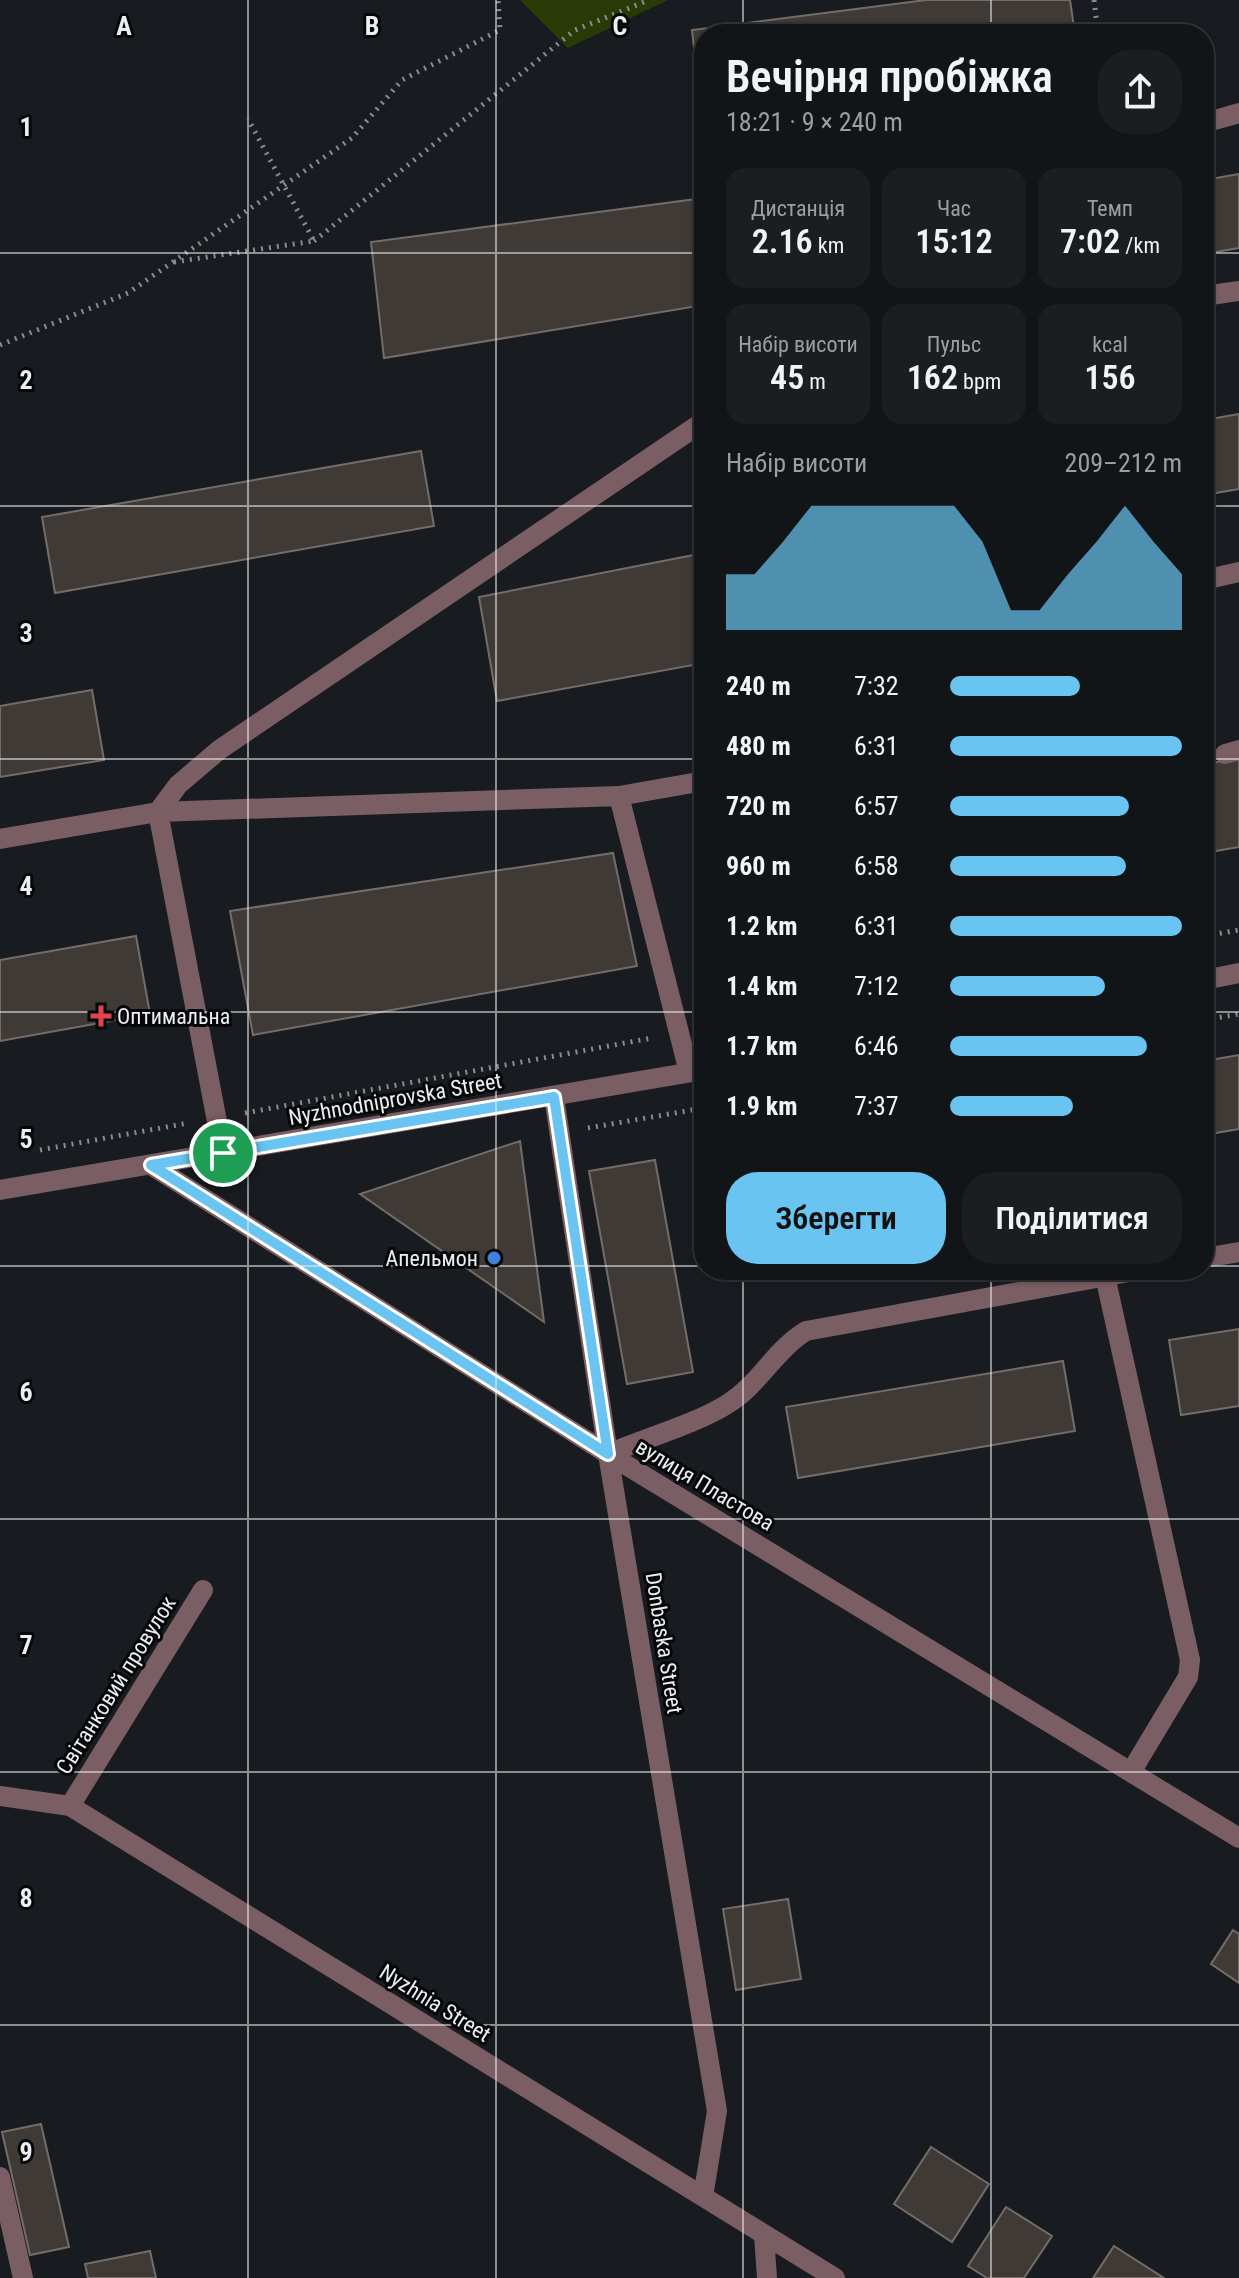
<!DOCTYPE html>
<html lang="uk">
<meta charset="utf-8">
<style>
:root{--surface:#121518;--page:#1b1e21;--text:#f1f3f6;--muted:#9c9fa2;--line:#313437;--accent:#69c4f1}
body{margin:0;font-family:"Roboto Condensed",sans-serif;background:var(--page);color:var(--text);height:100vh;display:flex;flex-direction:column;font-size:30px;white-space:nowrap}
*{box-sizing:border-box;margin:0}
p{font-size:26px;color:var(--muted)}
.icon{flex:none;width:44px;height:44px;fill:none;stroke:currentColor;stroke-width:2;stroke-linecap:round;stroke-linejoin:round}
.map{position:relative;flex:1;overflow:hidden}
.panel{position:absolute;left:694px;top:24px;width:520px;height:1256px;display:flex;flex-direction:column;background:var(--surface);border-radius:32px;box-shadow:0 2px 6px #0004,0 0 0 2px var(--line)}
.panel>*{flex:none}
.pin{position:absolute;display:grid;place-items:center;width:68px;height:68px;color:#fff;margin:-34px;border:4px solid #fff;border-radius:50%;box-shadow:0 2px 8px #0007}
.round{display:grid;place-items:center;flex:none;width:84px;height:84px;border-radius:32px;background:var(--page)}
.headline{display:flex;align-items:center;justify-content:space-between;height:136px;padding:0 32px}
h1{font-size:44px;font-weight:600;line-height:60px}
.figures{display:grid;grid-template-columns:repeat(3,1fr);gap:12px;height:136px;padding:8px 32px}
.figures div{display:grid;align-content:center;border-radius:20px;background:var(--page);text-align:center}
.figures b{font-size:34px;font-weight:600}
.figures small{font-size:22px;font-weight:400}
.figures p{font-size:22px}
.chart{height:224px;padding:16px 32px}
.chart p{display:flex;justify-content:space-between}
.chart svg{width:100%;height:144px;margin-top:8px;fill:var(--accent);opacity:.7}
.cta{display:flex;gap:16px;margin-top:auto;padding:16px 32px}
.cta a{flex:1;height:92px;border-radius:32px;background:var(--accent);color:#111;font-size:32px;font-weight:600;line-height:92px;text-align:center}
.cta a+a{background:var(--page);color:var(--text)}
ul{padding:0 32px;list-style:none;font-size:26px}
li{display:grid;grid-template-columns:128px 96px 1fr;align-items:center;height:60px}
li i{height:20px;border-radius:10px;background:var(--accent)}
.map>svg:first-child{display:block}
.green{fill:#293a07}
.building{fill:#403a36;stroke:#736c68;stroke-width:2}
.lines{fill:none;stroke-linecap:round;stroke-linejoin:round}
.path{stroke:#8a8d90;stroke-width:5;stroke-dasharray:2 6;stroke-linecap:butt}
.minor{stroke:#7a5e63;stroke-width:20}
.route-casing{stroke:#fff;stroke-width:16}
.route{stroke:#69c4f1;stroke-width:10}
.grid{fill:none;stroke:#eceef1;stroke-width:2;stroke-opacity:0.55}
.health-dot{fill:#e0444e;stroke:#050708;stroke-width:3}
.shop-dot{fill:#3f7fe0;stroke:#050708;stroke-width:3}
.labels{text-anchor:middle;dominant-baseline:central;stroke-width:6;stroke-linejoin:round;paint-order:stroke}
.poi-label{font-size:22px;fill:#eceef1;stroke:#050708;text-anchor:start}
.street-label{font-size:22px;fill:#eceef1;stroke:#050708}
.grid-label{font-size:26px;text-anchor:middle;font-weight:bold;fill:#eceef1;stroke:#050708;stroke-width:6;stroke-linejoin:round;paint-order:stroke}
</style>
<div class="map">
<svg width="1239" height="2278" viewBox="0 0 1239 2278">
<rect width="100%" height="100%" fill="#181c20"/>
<path class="green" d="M520 0H668L568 48Z"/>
<path class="building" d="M926 0H1070L1075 34H704L702 121 692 30Z
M1239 174V248L1204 254V180Z
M704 198V305L384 358 371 242Z
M1239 414V489L1204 495V420Z
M421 451 434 526 55 593 42 517Z
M704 553V663L497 701 479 597Z
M92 690 104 760 0 777V706Z
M1239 757V847L1204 853V765Z
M613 853 637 966 253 1035 230 911Z
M136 936 150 1014 0 1041V960Z
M1239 1055V1129L1204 1135V1061Z
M520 1141 544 1322 360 1194Z
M655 1160 693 1372 627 1384 589 1171Z
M1239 1329V1406L1181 1415 1169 1340Z
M1063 1361 1075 1431 798 1478 786 1407Z
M788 1899 801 1979 736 1990 723 1909Z
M1233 1930 1239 1934V1983L1211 1964Z
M41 2124 69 2247 30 2255 2 2132Z
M931 2147 989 2184 952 2242 894 2204Z
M1006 2207 1052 2236 1024 2278H987L968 2266Z
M1114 2246 1164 2278H1093Z
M150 2251 156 2278H88L85 2264Z"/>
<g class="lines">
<path class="path" d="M1094 0 1098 34
M314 241 575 30 649 0
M174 262 314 241 248 119
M0 345 128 293 352 138 402 80 500 30 498 0
M1204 936 1239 930
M1204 1020 1239 1014
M245 1113 652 1038
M588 1128 704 1108
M40 1150 188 1123"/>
<path class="minor" d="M1204 123 1239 113
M1204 296 1239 291
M1204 580 1239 572
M1225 754 1239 750
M619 796 704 781
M158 812 619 796 689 1072
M158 812 178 785 219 750 704 421
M0 839 158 812 223 1153
M1204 980 1239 973
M554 1097 608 1454 717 2111 703 2197
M151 1165 608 1454 1239 1838
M0 1190 704 1070
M1204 1258 1239 1252
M1105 1276 1190 1660 1188 1677 1131 1772
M608 1454C643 1439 699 1423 729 1403 760 1383 775 1350 806 1331L1140 1270
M0 1796 70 1806 835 2278
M70 1806 203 1590
M0 2177 23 2278
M764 2235 767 2278"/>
</g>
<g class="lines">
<g class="route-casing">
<path id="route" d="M554 1097 608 1454 151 1165Z"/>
</g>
<use href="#route" class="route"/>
</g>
<path class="grid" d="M248 0V2278M496 0V2278M743 0V34M991 0V34M0 253H704M1204 253H1239M0 506H704M1204 506H1239M0 759H704M1204 759H1239M0 1012H704M1204 1012H1239M0 1266H704M1204 1266H1239M743 1270V2278M991 1270V2278M0 1519H1239M0 1772H1239M0 2025H1239"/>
<path class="health-dot" d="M97 1004h8v8h8v8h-8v8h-8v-8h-8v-8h8z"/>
<circle class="shop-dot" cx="494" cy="1258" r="8"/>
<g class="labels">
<g class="poi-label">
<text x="117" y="1016">Оптимальна</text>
<text x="478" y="1258" text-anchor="end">Апельмон</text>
</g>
<g class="street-label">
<text transform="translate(395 1099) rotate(-10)">Nyzhnodniprovska Street</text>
<text transform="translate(705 1485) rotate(31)">вулиця Пластова</text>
<text transform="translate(664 1643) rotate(81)">Donbaska Street</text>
<text transform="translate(116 1685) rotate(-58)">Світанковий провулок</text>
<text transform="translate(435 2003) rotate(32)">Nyzhnia Street</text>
</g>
</g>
<g class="grid-label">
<text x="124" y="35">A</text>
<text x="372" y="35">B</text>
<text x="620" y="35">C</text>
<text x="26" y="136">1</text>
<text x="26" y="389">2</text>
<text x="26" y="642">3</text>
<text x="26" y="895">4</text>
<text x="26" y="1148">5</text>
<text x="26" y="1401">6</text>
<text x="26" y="1654">7</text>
<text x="26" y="1907">8</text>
<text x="26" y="2161">9</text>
</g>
</svg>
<div class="pin" style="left:223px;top:1153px;background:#1e9e55"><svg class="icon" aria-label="arrive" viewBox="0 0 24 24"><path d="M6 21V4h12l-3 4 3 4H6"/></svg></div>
<section class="panel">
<div class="headline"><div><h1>Вечірня пробіжка</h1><p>18:21 · 9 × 240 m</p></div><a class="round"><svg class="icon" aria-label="share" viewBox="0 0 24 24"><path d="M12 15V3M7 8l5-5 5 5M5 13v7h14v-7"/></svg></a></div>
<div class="figures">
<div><p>Дистанція</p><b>2.16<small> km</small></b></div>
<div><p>Час</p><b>15:12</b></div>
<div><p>Темп</p><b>7:02<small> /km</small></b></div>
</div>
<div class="figures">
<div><p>Набір висоти</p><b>45<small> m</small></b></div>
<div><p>Пульс</p><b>162<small> bpm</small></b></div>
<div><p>kcal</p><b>156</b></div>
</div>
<div class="chart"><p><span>Набір висоти</span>209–212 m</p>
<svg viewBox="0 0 160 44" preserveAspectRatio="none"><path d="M0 44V27L10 27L20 17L30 6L40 6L50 6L60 6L70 6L80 6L90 17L100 38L110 38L120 27L130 17L140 6L150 17L160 27V44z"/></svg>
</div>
<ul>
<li><b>240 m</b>7:32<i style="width:56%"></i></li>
<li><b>480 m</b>6:31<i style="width:100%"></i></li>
<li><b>720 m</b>6:57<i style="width:77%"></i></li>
<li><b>960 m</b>6:58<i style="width:76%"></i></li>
<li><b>1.2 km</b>6:31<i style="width:100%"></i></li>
<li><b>1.4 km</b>7:12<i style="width:67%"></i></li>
<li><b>1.7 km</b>6:46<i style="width:85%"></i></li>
<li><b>1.9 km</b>7:37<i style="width:53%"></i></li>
</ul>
<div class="cta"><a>Зберегти</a><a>Поділитися</a></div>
</section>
</div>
